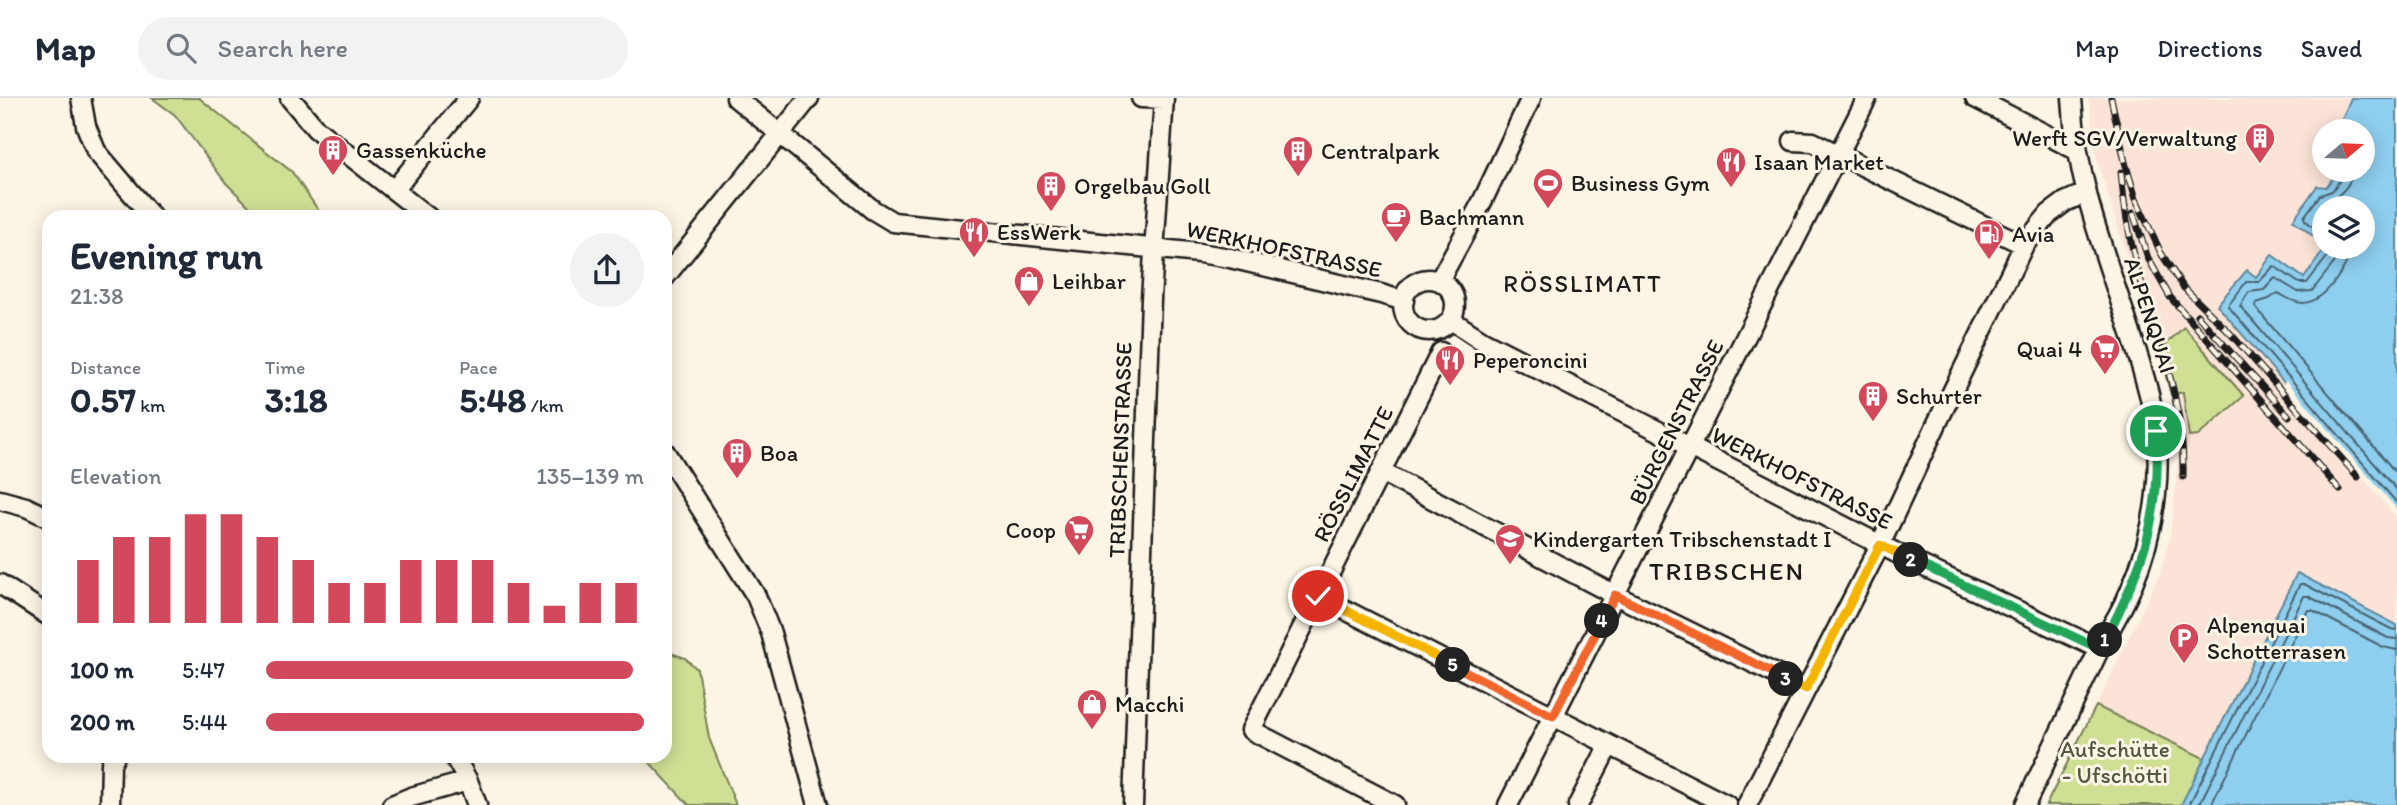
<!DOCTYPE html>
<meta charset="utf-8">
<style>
:root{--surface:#fff;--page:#f2f2f3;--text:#1f2937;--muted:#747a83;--line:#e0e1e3;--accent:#d1495b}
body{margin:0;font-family:Itim,sans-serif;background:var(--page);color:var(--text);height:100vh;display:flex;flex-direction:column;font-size:26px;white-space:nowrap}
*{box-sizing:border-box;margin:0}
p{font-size:23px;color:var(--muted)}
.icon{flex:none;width:38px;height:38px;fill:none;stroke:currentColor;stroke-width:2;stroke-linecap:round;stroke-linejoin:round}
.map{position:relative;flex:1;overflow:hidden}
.details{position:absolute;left:42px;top:112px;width:630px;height:553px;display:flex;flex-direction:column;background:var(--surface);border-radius:21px;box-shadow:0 4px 18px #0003}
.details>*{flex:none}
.needle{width:46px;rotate:71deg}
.fabs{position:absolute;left:2312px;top:21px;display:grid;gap:14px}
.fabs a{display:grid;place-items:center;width:63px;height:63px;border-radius:50%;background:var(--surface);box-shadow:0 4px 18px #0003;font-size:35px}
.pin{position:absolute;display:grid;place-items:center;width:60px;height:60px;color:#fff;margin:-30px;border:4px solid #fff;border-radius:50%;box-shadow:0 2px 7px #0007}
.km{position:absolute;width:35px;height:35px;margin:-18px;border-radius:50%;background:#222;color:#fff;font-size:19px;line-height:35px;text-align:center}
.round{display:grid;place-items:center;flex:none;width:74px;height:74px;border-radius:37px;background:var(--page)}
.headline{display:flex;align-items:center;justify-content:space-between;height:119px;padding:0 28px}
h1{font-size:38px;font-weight:700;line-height:52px}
.metrics{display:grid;grid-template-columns:repeat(3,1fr);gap:10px;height:119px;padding:7px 28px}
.metrics div{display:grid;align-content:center}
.metrics b{font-size:35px;font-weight:700}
.metrics small{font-size:19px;font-weight:400}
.metrics p{font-size:19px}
.chart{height:196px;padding:14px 28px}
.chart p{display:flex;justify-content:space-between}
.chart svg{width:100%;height:126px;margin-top:7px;stroke:var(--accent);stroke-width:6}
ul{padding:0 28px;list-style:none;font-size:23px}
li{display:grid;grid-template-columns:112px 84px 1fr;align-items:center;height:52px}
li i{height:18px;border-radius:9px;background:var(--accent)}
header{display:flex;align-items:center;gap:42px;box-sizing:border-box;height:98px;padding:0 35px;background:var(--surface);border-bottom:2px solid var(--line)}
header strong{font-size:33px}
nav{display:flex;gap:38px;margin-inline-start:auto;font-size:24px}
.search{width:490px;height:63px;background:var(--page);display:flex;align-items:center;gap:18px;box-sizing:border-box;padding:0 24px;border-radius:38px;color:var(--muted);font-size:26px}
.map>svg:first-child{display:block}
.built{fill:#fbe4d7}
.green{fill:#cfe095;stroke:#767e58;stroke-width:2}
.water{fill:#8eceef;stroke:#60879b;stroke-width:2}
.pier{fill:#fcf5e5}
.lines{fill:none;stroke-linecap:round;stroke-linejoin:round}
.shore{stroke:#4a6370;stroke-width:2}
.minor-casing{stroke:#1c1c1c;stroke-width:23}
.minor{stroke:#fcf5e5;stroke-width:18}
.rail-casing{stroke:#1c1c1c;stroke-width:7}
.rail{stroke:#fcf5e5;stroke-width:4.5;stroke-dasharray:13;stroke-linecap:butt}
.split-1-casing{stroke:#fff;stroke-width:14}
.split-2-casing{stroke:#fff;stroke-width:14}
.split-3-casing{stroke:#fff;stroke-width:14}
.split-4-casing{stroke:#fff;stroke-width:14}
.split-5-casing{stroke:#fff;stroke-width:14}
.split-6-casing{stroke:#fff;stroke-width:14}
.split-1{stroke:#22a559;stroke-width:9}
.split-2{stroke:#22a559;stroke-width:9}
.split-3{stroke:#f5b400;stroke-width:9}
.split-4{stroke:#f0652b;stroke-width:9}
.split-5{stroke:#f0652b;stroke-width:9}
.split-6{stroke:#f5b400;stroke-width:9}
.labels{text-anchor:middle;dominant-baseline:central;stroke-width:6;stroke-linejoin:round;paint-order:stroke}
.poi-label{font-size:23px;fill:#1c1c1c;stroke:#fcf5e5;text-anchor:start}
.street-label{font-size:23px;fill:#1c1c1c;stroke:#fcf5e5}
.park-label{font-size:23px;fill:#525740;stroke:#fcf5e5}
.neighbourhood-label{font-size:24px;letter-spacing:2px;fill:#1c1c1c;stroke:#fcf5e5}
.quarter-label{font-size:26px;letter-spacing:2px;fill:#1c1c1c;stroke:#fcf5e5}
</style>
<header>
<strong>Map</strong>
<div class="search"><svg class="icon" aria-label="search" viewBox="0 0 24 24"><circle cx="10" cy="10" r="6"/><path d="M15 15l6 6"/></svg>Search here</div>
<nav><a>Map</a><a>Directions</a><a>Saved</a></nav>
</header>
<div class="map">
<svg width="2397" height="707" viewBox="0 0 2397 707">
<rect width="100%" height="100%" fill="#fcf5e5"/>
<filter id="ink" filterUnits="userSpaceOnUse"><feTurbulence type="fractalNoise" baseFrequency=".0143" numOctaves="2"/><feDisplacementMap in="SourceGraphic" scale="14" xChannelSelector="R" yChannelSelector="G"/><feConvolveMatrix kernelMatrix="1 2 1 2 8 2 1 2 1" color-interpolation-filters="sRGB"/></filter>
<g filter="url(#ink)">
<path class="built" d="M2089 0H2351L2337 33H2324V72H2339L2294 121 2326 149 2304 180 2256 179 2247 173 2218 207 2397 416V527L2297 475 2206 661 2096 608 2160 475 2170 438 2178 365 2171 301 2097 62Z"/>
<path class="green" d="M152 0H199L292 74 323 119H260L226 85 175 17Z
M2184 229 2244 298 2198 338 2189 339 2183 294 2171 297 2165 275 2174 272 2166 246Z
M665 553 685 560 697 571 709 640 736 707H689L651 666 648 658H665Z
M2096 608 2206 661 2181 707H2046Z"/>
<path class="water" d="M2351 0H2397V416L2217 207 2247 172 2256 179 2272 157 2304 180 2326 149H2362V110H2324V147L2293 122 2317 88 2326 89 2339 72H2362V33H2337Z
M2297 475 2397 527V707H2181Z"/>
<path class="pier" d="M2286 283 2397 411V419L2282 287Z"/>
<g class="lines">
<path class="shore" d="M2324 127 2317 120 2316 117C2328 101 2351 95 2353 72
M2324 138 2305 122 2304 119 2320 97 2332 93 2343 78 2344 72
M2331 149 2330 155 2307 185H2299L2274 168 2259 184H2246L2228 208 2397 405
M2340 149 2338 160 2312 193 2298 194 2275 180 2264 192 2249 194 2240 208 2397 392
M2351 149C2350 167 2324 205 2303 205 2293 205 2286 199 2278 195L2269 201 2256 205 2255 209 2397 376
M2189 707 2300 486H2304L2391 531 2397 532
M2199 707 2304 498H2308L2388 540 2397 541
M2211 707 2308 512H2312L2383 549 2397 552"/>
<g class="minor-casing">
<path id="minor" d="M81 0 86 28 96 53 152 119
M290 0 316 31 428 119
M736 0 873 112 893 124 1199 155 1230 160 1381 196 1404 203
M1141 0 1164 1
M1975 0 2076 52
M1793 43 1813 44 2024 147
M394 92 469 0
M665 179 809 0
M1403 207a26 26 0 1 1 52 0a26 26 0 1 1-52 0Z
M1439 183 1483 102 1531 0
M1451 222 1483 243 1914 464 2100 551
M665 354 756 498 771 535 818 707
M1381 374 1615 497 1806 591
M0 402 26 409 49 420
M0 486 49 518
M1318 498 1727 707
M454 658 468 683 477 707
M110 707 111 666 115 658
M392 707 411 699 468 683
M1133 707 1151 201 1164 0
M1395 707 1251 632 1441 254
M1508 707 1867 0
M1578 707 1609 647
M1747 707 1880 447 1939 321 2024 147 2049 116 2065 104 2085 95
M2025 707C2049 656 2074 605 2098 554 2108 533 2121 514 2130 493 2157 431 2166 362 2149 296 2123 195 2077 107 2072 0"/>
</g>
<use href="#minor" class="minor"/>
<g class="rail-casing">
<path id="rail" d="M2111 0 2125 64 2136 101 2161 155 2183 189 2229 234 2358 379
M2121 74C2124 110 2130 145 2140 180 2160 247 2185 308 2183 379
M2133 115 2148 160 2170 199 2340 392
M2197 217 2289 318"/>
</g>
<use href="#rail" class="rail"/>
</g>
</g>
<g class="lines" filter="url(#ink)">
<g class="split-1-casing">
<path id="split-1" d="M2105 542C2142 471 2163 415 2156 333"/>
</g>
<g class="split-2-casing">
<path id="split-2" d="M1911 462 2100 551 2105 542"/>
</g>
<g class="split-3-casing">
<path id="split-3" d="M1786 581 1806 591 1880 447 1911 462"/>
</g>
<g class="split-4-casing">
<path id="split-4" d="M1602 523 1615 497 1786 581"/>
</g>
<g class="split-5-casing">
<path id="split-5" d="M1453 567 1553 618 1602 523"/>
</g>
<g class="split-6-casing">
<path id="split-6" d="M1318 498 1453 567"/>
</g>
<use href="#split-1" class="split-1"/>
<use href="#split-2" class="split-2"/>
<use href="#split-3" class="split-3"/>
<use href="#split-4" class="split-4"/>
<use href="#split-5" class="split-5"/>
<use href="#split-6" class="split-6"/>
</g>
<defs>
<g id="building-pin" transform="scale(1.575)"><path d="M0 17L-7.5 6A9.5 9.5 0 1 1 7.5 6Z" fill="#d1495b" stroke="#fcf5e5"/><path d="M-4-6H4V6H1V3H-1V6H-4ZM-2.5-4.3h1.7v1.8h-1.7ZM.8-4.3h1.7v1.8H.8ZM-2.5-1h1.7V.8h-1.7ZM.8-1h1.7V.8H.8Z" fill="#fff"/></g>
<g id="restaurant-pin" transform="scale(1.575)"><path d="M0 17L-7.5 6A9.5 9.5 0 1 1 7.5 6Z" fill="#d1495b" stroke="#fcf5e5"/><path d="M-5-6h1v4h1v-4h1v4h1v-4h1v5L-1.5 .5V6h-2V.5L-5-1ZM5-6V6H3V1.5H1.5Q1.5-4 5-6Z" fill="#fff"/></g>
<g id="stadium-pin" transform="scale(1.575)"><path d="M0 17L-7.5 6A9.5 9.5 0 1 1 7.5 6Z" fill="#d1495b" stroke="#fcf5e5"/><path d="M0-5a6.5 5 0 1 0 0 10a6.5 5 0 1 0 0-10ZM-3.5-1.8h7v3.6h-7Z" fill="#fff"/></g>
<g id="cafe-pin" transform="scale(1.575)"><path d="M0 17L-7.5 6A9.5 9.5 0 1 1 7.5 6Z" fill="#d1495b" stroke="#fcf5e5"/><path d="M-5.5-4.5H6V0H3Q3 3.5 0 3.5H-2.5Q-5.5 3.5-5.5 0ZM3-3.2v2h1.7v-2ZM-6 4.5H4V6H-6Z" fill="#fff"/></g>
<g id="fuel-pin" transform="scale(1.575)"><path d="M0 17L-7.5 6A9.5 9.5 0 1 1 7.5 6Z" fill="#d1495b" stroke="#fcf5e5"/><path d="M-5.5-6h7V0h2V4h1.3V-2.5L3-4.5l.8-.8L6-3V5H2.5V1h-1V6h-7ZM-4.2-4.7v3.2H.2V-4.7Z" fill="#fff"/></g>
<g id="shop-pin" transform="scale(1.575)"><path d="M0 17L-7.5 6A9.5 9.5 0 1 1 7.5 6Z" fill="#d1495b" stroke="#fcf5e5"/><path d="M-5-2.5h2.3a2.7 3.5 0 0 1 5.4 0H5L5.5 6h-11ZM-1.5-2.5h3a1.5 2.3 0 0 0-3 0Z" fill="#fff"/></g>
<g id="supermarket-pin" transform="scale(1.575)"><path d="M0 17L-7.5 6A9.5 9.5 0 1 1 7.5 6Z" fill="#d1495b" stroke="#fcf5e5"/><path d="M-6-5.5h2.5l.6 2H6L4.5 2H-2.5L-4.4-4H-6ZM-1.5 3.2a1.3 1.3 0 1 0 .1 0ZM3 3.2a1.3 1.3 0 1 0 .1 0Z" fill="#fff"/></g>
<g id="school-pin" transform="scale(1.575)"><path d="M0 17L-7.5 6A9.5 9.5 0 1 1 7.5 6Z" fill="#d1495b" stroke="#fcf5e5"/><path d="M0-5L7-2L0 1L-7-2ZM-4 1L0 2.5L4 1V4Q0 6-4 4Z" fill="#fff"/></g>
<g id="parking-pin" transform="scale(1.575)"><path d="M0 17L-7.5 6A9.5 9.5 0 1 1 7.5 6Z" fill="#d1495b" stroke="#fcf5e5"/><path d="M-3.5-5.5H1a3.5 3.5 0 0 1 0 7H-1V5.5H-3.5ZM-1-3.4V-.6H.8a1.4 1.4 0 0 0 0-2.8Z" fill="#fff"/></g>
</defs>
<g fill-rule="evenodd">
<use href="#building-pin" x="2260" y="40"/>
<use href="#building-pin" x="333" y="52"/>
<use href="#building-pin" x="1298" y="53"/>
<use href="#restaurant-pin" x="1731" y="64"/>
<use href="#stadium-pin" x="1548" y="85"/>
<use href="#building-pin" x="1051" y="88"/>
<use href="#cafe-pin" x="1396" y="119"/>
<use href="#restaurant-pin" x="974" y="134"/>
<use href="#fuel-pin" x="1989" y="136"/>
<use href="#shop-pin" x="1029" y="183"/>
<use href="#supermarket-pin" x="2105" y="251"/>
<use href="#restaurant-pin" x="1450" y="262"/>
<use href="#building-pin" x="1873" y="298"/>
<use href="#building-pin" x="737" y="355"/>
<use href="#supermarket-pin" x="1079" y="432"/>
<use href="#school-pin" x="1510" y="441"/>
<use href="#parking-pin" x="2184" y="540"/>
<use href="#shop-pin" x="1092" y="606"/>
</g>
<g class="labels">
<g class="poi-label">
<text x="2237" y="40" text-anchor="end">Werft SGV/Verwaltung</text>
<text x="356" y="52">Gassenküche</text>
<text x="1321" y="53">Centralpark</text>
<text x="1754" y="64">Isaan Market</text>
<text x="1571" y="85">Business Gym</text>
<text x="1074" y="88">Orgelbau Goll</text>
<text x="1419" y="119">Bachmann</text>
<text x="997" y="134">EssWerk</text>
<text x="2012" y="136">Avia</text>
<text x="1052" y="183">Leihbar</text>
<text x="2082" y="251" text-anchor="end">Quai 4</text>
<text x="1473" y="262">Peperoncini</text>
<text x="1896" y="298">Schurter</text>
<text x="760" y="355">Boa</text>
<text x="1056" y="432" text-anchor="end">Coop</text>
<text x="1533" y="441">Kindergarten Tribschenstadt I</text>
<text x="2207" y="527">Alpenquai<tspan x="2207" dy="26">Schotterrasen</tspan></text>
<text x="1115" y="606">Macchi</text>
</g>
<g class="street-label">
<text transform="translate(1284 151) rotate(12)">WERKHOFSTRASSE</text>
<text transform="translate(2150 217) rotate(72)">ALPENQUAI</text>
<text transform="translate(1676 324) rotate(-63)">BÜRGENSTRASSE</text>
<text transform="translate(1120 352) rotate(-88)">TRIBSCHENSTRASSE</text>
<text transform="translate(1353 376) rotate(-63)">RÖSSLIMATTE</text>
<text transform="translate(1802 380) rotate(27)">WERKHOFSTRASSE</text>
</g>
<g class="park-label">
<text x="2115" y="651">Aufschütte<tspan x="2115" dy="26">- Ufschötti</tspan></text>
</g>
<g class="neighbourhood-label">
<text x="1583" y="185">RÖSSLIMATT</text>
</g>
<g class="quarter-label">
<text x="1727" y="473">TRIBSCHEN</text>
</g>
</g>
</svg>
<div class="fabs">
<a><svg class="needle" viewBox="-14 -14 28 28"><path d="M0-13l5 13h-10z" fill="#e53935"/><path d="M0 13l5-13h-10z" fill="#747a83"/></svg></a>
<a><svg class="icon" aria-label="layers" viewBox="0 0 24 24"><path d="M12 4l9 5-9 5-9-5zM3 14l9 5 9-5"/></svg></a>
</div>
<div class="pin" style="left:2156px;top:333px;background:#1e9e55"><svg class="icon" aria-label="arrive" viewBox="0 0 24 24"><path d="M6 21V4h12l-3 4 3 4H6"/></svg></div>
<div class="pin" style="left:1318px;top:498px;background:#d93025"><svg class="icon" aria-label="check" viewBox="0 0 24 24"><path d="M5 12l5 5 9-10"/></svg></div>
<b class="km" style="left:2105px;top:542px">1</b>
<b class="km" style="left:1911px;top:462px">2</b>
<b class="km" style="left:1786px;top:581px">3</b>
<b class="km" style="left:1602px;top:523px">4</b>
<b class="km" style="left:1453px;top:567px">5</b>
<section class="details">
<div class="headline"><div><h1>Evening run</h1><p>21:38</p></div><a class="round"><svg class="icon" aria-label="share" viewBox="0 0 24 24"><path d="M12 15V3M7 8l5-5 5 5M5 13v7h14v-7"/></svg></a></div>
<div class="metrics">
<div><p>Distance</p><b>0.57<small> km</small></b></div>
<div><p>Time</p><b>3:18</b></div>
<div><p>Pace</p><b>5:48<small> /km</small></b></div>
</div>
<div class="chart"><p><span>Elevation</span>135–139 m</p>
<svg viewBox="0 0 160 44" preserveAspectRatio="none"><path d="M5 44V22M15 44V14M25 44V14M35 44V6M45 44V6M55 44V14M65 44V22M75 44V30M85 44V30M95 44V22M105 44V22M115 44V22M125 44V30M135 44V38M145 44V30M155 44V30"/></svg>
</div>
<ul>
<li><b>100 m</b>5:47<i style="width:97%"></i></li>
<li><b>200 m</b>5:44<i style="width:100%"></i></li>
</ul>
</section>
</div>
